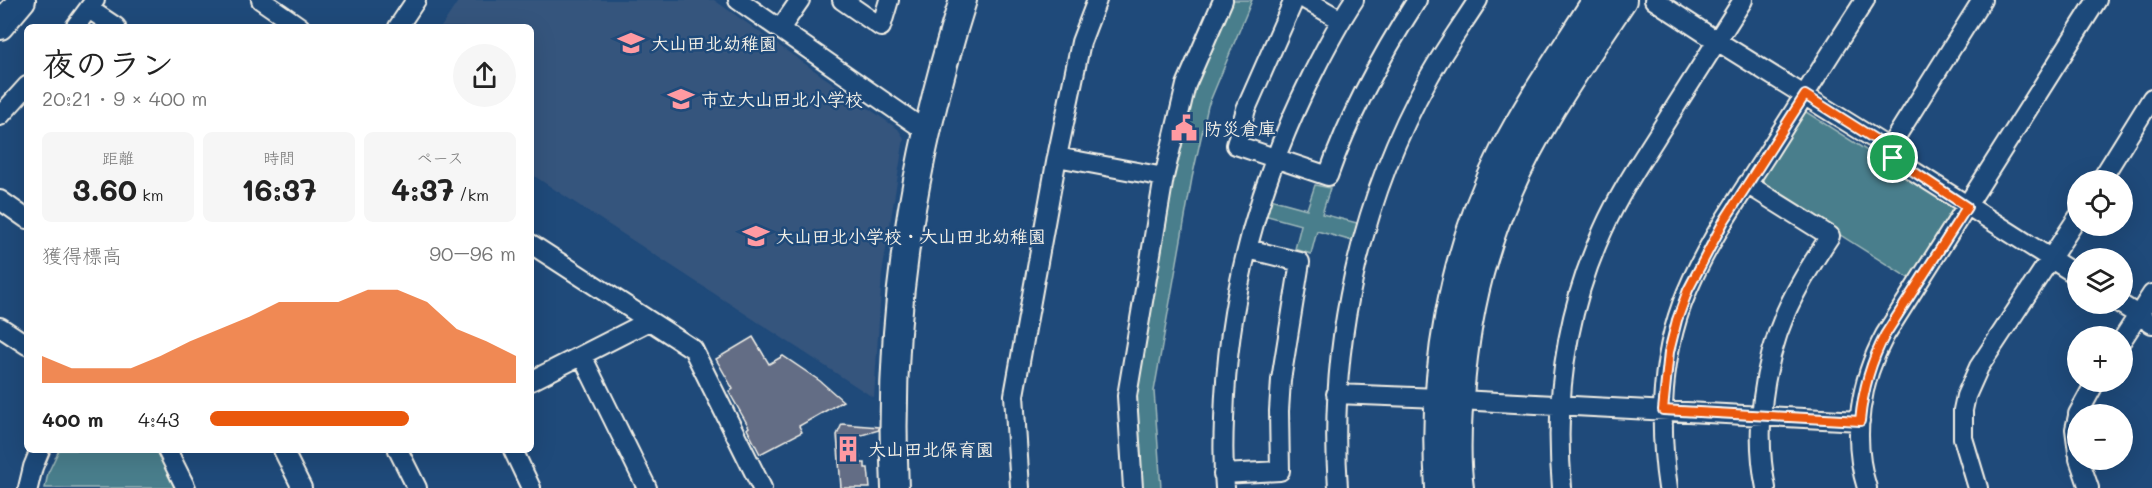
<!DOCTYPE html>
<html lang="ja">
<meta charset="utf-8">
<style>
:root{--surface:#fff;--page:#f6f6f6;--text:#222;--muted:#767676;--accent:#ea580c}
body{margin:0;font-family:Mali,"Klee One",sans-serif;background:var(--page);color:var(--text);height:100vh;display:flex;flex-direction:column;font-size:22px;white-space:nowrap}
*{box-sizing:border-box;margin:0}
p{font-size:20px;color:var(--muted)}
.icon{flex:none;width:33px;height:33px;fill:none;stroke:currentColor;stroke-width:2;stroke-linecap:round;stroke-linejoin:round}
.map{position:relative;flex:1;overflow:hidden}
.sheet{position:absolute;left:24px;top:24px;width:510px;height:429px;display:flex;flex-direction:column;background:var(--surface);border-radius:9px;box-shadow:0 6px 24px #0002}
.sheet>*{flex:none}
.buttons{position:absolute;left:2067px;top:170px;display:grid;gap:12px}
.buttons a{display:grid;place-items:center;width:66px;height:66px;border-radius:50%;background:var(--surface);box-shadow:0 6px 24px #0002;font-size:30px}
.pin{position:absolute;display:grid;place-items:center;width:51px;height:51px;color:#fff;margin:-26px;border:3px solid #fff;border-radius:50%;box-shadow:0 2px 6px #0007}
.round{display:grid;place-items:center;flex:none;width:63px;height:63px;border-radius:32px;background:var(--page)}
.summary{display:flex;align-items:center;justify-content:space-between;height:102px;padding:0 18px}
h1{font-size:33px;font-weight:800;line-height:45px}
.metrics{display:grid;grid-template-columns:repeat(3,1fr);gap:9px;height:102px;padding:6px 18px}
.metrics div{display:grid;align-content:center;border-radius:9px;background:var(--page);text-align:center}
.metrics b{font-size:30px;font-weight:800}
.metrics small{font-size:16px;font-weight:400}
.metrics p{font-size:16px}
.chart{height:168px;padding:12px 18px}
.chart p{display:flex;justify-content:space-between}
.chart svg{width:100%;height:108px;margin-top:6px;fill:var(--accent);opacity:.7}
ul{padding:0 18px;list-style:none;font-size:20px}
li{display:grid;grid-template-columns:96px 72px 1fr;align-items:center;height:45px}
li i{height:15px;border-radius:8px;background:var(--accent)}
.map>svg:first-child{display:block}
.built{fill:#34547d}
.green{fill:#497e8c;stroke:#9eb8ba;stroke-width:1.5}
.building{fill:#646d85;stroke:#f4f1e8;stroke-width:1.5}
.lines{fill:none;stroke-linecap:round;stroke-linejoin:round}
.street-casing{stroke:#f4f1e8;stroke-width:22}
.secondary-casing{stroke:#f4f1e8;stroke-width:30}
.street{stroke:#1f4a7a;stroke-width:18}
.secondary{stroke:#1f4a7a;stroke-width:26}
.route-casing{stroke:#fff;stroke-width:12}
.route{stroke:#ea580c;stroke-width:8}
.labels{text-anchor:middle;dominant-baseline:central;stroke-width:5;stroke-linejoin:round;paint-order:stroke}
.poi-label{font-size:18px;font-weight:bold;fill:#f4f1e8;stroke:#1f4a7a;text-anchor:start}
</style>
<div class="map">
<svg width="2152" height="488" viewBox="0 0 2152 488">
<rect width="100%" height="100%" fill="#1f4a7a"/>
<filter id="ink" filterUnits="userSpaceOnUse"><feTurbulence type="fractalNoise" baseFrequency=".0167" numOctaves="2"/><feDisplacementMap in="SourceGraphic" scale="12" xChannelSelector="R" yChannelSelector="G"/><feConvolveMatrix kernelMatrix="1 2 1 2 8 2 1 2 1" color-interpolation-filters="sRGB"/></filter>
<g filter="url(#ink)">
<path class="built" d="M459 0H714L898 129 904 138 882 274 874 398 531 174V27H441Z"/>
<path class="green" d="M1232 0H1252L1208 106 1192 178 1154 391 1161 488H1141L1135 390 1168 193 1195 83Z
M1803 110 1957 208 1913 281 1758 183Z
M1315 185 1330 188 1322 214 1361 224 1356 242 1317 231 1311 254 1295 249 1301 225 1264 215 1270 199 1307 209Z
M59 450H160L178 488H45L48 473Z"/>
<path class="building" d="M753 337 769 364 783 356 820 381 843 401 799 426 802 432 760 454 747 429 749 427 729 392 733 389 716 359Z
M842 424 879 427V430L858 436 860 463H865V468H868L870 488H841L837 435Z"/>
<g class="lines">
<g class="street-casing">
<path id="street" d="M261 0 300 27
M738 0 926 131
M842 0 881 27 889 0
M1294 0 1246 109 1236 145 1328 176C1350 113 1381 56 1417 0
M1306 0 1341 20
M1654 0 1717 41 1889 148 1893 158 2078 276
M89 9 116 27
M75 27 95 0
M398 27 416 0
M780 29 800 0
M0 116 27 86
M1889 148 1982 0
M1057 157 1164 177
M2101 180 2152 98
M1747 184 1830 236C1814 260 1798 285 1786 312 1763 366 1754 430 1766 488
M0 200 27 219
M531 244 693 349 762 488
M2119 303 2152 324
M0 327 27 345
M2122 340 2152 294
M582 356 647 488
M531 381 649 321
M1336 394 1439 398
M1459 400 1860 421
M2078 414 2096 381
M2078 416 2075 429 2078 452
M167 450 186 488
M283 450 302 488
M398 450 417 488
M513 450 531 488
M2079 459 2089 488
M1223 474 1280 471 1279 411 1281 380 1300 262 1248 249
M28 488 33 467 40 450
M1020 488 1014 395 1057 157 1081 42 1097 0
M1133 488 1127 396 1164 177 1186 85 1223 0
M1225 488C1223 465 1223 443 1224 420 1227 299 1258 183 1312 75 1325 49 1338 24 1354 0
M1338 488C1328 346 1360 201 1429 77 1444 50 1462 25 1478 0
M1562 488C1554 399 1566 311 1603 230 1620 192 1643 158 1665 123 1691 82 1717 41 1743 0
M1668 488C1659 427 1661 362 1682 304 1702 250 1736 202 1767 154 1800 102 1832 51 1865 0
M1867 488C1851 437 1860 381 1885 335L2097 0
M1978 488 1963 438V410L1966 396 1979 367 2078 217"/>
</g>
<g class="secondary-casing">
<path id="secondary" d="M0 26 22 0
M895 488C887 319 912 161 963 0
M1439 488C1431 374 1451 254 1503 152 1530 99 1565 50 1596 0
M1460 488C1455 451 1458 412 1462 375 1468 314 1482 252 1507 195 1537 125 1581 63 1623 0"/>
</g>
<use href="#street" class="street"/>
<use href="#secondary" class="secondary"/>
</g>
</g>
<g class="lines" filter="url(#ink)">
<g class="route-casing">
<path id="route" d="M1805 95 1889 148 1893 158 1967 207 1885 335C1870 363 1863 390 1860 421L1663 410 1669 352 1677 320 1688 290 1724 221Z"/>
</g>
<use href="#route" class="route"/>
</g>
<defs>
<g id="school-bare" transform="scale(2.07)"><path d="M0-5L7-2L0 1L-7-2ZM-4 1L0 2.5L4 1V4Q0 6-4 4Z" fill="#ff9aa2" stroke="#1f4a7a" stroke-width="2.5" paint-order="stroke"/></g>
<g id="civic-bare" transform="scale(2.07)"><path d="M-.6-6.5H3V-4.5H.6V-3L4-1V1h2V6H-6V1h2V-1L-.6-3ZM-1.2 2.5V6h2.4V2.5Z" fill="#ff9aa2" stroke="#1f4a7a" stroke-width="2.5" paint-order="stroke"/></g>
<g id="building-bare" transform="scale(2.07)"><path d="M-4-6H4V6H1V3H-1V6H-4ZM-2.5-4.3h1.7v1.8h-1.7ZM.8-4.3h1.7v1.8H.8ZM-2.5-1h1.7V.8h-1.7ZM.8-1h1.7V.8H.8Z" fill="#ff9aa2" stroke="#1f4a7a" stroke-width="2.5" paint-order="stroke"/></g>
</defs>
<g fill-rule="evenodd">
<use href="#school-bare" x="631" y="43"/>
<use href="#school-bare" x="681" y="99"/>
<use href="#civic-bare" x="1184" y="128"/>
<use href="#school-bare" x="756" y="236"/>
<use href="#building-bare" x="848" y="449"/>
</g>
<g class="labels">
<g class="poi-label">
<text x="651" y="43">大山田北幼稚園</text>
<text x="701" y="99">市立大山田北小学校</text>
<text x="1204" y="128">防災倉庫</text>
<text x="776" y="236">大山田北小学校・大山田北幼稚園</text>
<text x="868" y="449">大山田北保育園</text>
</g>
</g>
</svg>
<div class="buttons">
<a><svg class="icon" aria-label="locate" viewBox="0 0 24 24"><circle cx="12" cy="12" r="6"/><path d="M12 2v4M12 18v4M2 12h4M18 12h4"/></svg></a>
<a><svg class="icon" aria-label="layers" viewBox="0 0 24 24"><path d="M12 4l9 5-9 5-9-5zM3 14l9 5 9-5"/></svg></a>
<a>+</a>
<a>−</a>
</div>
<div class="pin" style="left:1893px;top:158px;background:#1e9e55"><svg class="icon" aria-label="arrive" viewBox="0 0 24 24"><path d="M6 21V4h12l-3 4 3 4H6"/></svg></div>
<section class="sheet">
<div class="summary"><div><h1>夜のラン</h1><p>20:21 · 9 × 400 m</p></div><a class="round"><svg class="icon" aria-label="share" viewBox="0 0 24 24"><path d="M12 15V3M7 8l5-5 5 5M5 13v7h14v-7"/></svg></a></div>
<div class="metrics">
<div><p>距離</p><b>3.60<small> km</small></b></div>
<div><p>時間</p><b>16:37</b></div>
<div><p>ペース</p><b>4:37<small> /km</small></b></div>
</div>
<div class="chart"><p><span>獲得標高</span>90–96 m</p>
<svg viewBox="0 0 160 44" preserveAspectRatio="none"><path d="M0 44V33L10 38L20 38L30 38L40 33L50 27L60 22L70 17L80 11L90 11L100 11L110 6L120 6L130 11L140 22L150 27L160 33V44z"/></svg>
</div>
<ul>
<li><b>400 m</b>4:43<i style="width:65%"></i></li>
</ul>
</section>
</div>
